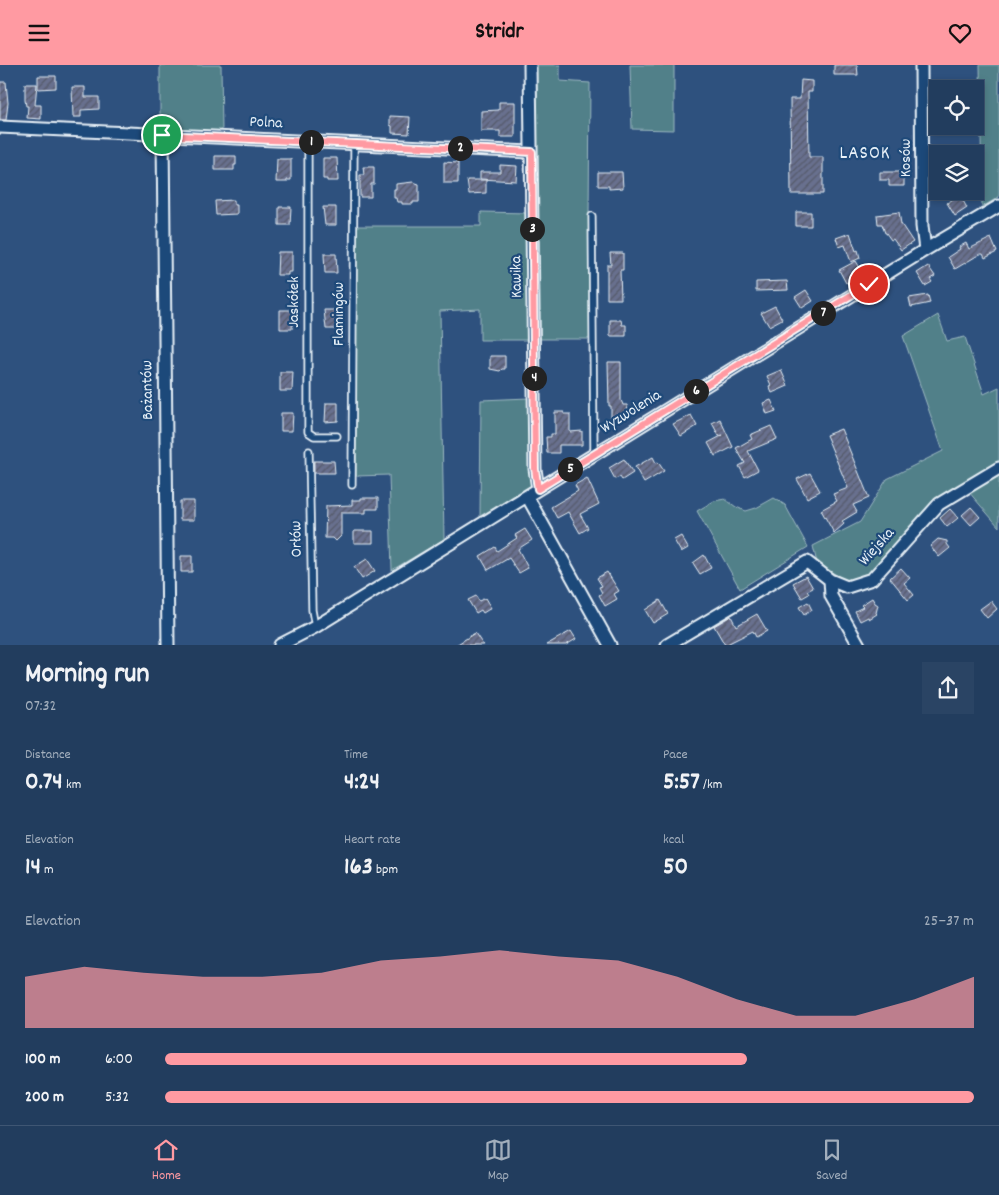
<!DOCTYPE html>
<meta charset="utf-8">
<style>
:root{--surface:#223d5e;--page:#2a4464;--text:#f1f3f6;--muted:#a2aebc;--line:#3f5673;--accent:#ff9aa2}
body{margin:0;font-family:Dekko,sans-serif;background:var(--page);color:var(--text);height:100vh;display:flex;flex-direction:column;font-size:19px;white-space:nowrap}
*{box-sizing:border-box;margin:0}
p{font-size:16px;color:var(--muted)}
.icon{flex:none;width:28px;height:28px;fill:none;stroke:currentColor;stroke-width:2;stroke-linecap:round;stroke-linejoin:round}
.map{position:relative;height:580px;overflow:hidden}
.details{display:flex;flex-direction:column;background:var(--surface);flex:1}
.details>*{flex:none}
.controls{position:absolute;left:929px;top:15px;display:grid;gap:10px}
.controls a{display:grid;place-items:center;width:55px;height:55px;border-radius:0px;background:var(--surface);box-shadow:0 2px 8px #0003,0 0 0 1px var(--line);font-size:25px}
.pin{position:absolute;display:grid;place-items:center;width:42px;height:42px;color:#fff;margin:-21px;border:2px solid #fff;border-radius:50%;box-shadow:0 1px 5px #0007}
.km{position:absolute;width:25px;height:25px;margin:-12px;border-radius:50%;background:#222;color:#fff;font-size:14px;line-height:25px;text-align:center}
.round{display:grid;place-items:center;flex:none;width:52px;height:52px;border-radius:0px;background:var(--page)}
.headline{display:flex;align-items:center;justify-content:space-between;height:85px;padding:0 25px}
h1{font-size:28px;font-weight:800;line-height:38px}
.stats{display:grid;grid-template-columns:repeat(3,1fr);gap:8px;height:85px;padding:5px 25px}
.stats div{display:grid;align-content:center}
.stats b{font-size:25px;font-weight:800}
.stats small{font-size:14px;font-weight:400}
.stats p{font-size:14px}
.chart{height:140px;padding:10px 25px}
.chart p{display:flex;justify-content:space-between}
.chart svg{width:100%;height:90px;margin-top:5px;fill:var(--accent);opacity:.7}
ul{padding:0 25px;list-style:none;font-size:16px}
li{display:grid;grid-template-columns:80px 60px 1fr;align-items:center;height:38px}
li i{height:12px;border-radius:6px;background:var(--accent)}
header{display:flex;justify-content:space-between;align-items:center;height:65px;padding:0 25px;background:var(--accent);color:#111;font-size:22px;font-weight:800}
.tab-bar{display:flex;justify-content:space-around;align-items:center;height:70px;border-top:1px solid var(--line);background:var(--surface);font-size:14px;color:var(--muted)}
.tab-bar a{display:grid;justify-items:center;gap:2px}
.tab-bar .current{color:var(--accent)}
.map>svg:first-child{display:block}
.green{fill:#518089;stroke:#9cb8c0}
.building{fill:url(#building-hatch);stroke:#e8f1f8}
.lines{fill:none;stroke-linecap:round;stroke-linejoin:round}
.lane-casing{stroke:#e8f1f8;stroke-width:9}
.street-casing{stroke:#e8f1f8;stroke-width:15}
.lane{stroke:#1f4a7a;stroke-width:5.5}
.street{stroke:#1f4a7a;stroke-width:11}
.route-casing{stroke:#fff;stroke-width:10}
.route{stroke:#ff9aa2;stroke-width:6}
.labels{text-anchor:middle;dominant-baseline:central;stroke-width:4.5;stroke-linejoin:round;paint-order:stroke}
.street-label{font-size:16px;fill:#e8f1f8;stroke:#1f4a7a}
.quarter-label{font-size:19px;letter-spacing:1px;fill:#e8f1f8;stroke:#1f4a7a}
</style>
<header><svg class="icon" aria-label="menu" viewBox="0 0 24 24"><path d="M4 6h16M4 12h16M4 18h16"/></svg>Stridr<svg class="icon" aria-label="heart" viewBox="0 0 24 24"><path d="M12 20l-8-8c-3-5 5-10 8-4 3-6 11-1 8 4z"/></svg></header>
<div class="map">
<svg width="999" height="580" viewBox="0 0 999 580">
<defs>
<pattern id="building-hatch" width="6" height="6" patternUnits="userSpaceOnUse" patternTransform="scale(1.25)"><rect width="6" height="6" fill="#686f8e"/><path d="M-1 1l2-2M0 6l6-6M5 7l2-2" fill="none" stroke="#555a69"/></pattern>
</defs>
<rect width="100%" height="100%" fill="#2e517e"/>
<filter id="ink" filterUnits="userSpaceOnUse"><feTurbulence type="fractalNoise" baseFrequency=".02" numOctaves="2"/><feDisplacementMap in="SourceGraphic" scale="10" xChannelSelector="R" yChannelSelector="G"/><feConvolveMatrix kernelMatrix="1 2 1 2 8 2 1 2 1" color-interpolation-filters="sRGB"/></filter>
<g filter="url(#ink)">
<path class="green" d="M160 0H221L222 67 160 65Z
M534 0H560V16L590 18 589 149 591 274H539Z
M630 0H674V65L632 64Z
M980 0H999V132L982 142Z
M481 147 528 148 530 275H480V244L440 246 444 474 392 505 389 410 356 411V161H481Z
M938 250 947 276 965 272 984 329 999 322V398L935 434 870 509 848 517 817 498 813 481 860 457 887 414 943 386 903 271Z
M529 333 532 421 480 451 481 335Z
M999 407V462L968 426Z
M774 433 785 440 808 482 740 524 697 446 714 436 725 434 736 442 746 446 756 443Z"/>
<path class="building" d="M834 0H857L858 10H834Z
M38 11H56V23L38 24Z
M801 15 812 16V27H808L809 92H823V129H791L790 34H800Z
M0 17H6L8 38 6 55H0Z
M25 19H37L35 40H41V54L27 53 28 41H26L25 35Z
M72 22H85V32H99V44L81 45V52H73Z
M499 37H515V72H500V66H481V46L499 45Z
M390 51 410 52 409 69 392 68V61L390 60Z
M215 91H236V100H234V105H215Z
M323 93H337L338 116H327V114H323Z
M277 94H291V115H287V117H276Z
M444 97 458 98V118H444Z
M500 100 517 101 516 116 480 114V107H500Z
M363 102H374V119H371V132H360V110H364Z
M598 107H622L623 123 609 124V121H598Z
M880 107H904V121H889V115H880Z
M467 115H486V128L469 129Z
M413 117 419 119V137H413V139H402V137H397L396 133H394V124H396V119Z
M960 130 967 143 955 151 947 138Z
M234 135V140H237V149L216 150 215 136Z
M279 142H291L290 160H279Z
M323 142H336V160H325Z
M796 147H811V161H796Z
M899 147 901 159 913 177 901 185 893 174 891 175 886 168H885L882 159H878L877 150Z
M850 168 856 186 858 185 860 193 851 197 845 180 839 182 836 173Z
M991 173 997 187 985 193 983 189H980L955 204 948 192 960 184 959 182 966 178 969 184Z
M278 187H292V207H288V210H277Z
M610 188H623V205H620L621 234H607V200H611Z
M324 189H336L337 208H325Z
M856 196 863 208 846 218 839 205Z
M928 201 935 211 930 214 932 217 925 221 917 208Z
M787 216 788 225 756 226V217Z
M806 225 813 236 802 243 795 232Z
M928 230 930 238 911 242 909 233Z
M775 241 782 254 769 261 761 248Z
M280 245H293L292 264H280Z
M324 245H337L338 264H326Z
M610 255H621L622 260H626V271H610Z
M490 291H505V304H502L500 306 490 304Z
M608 297H621V335L623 340H627L628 351 611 352V341H609Z
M781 305 788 321 772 328 769 321 771 320 767 311Z
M280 307H293L292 326H280Z
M771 335 776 346 767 349 763 338Z
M326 338H338V356L325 357Z
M555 347H564V349H570V367L582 366V380H559V388H547L546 372H551V369H555Z
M281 348H293L292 366H281Z
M691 350 697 361 681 371 673 359Z
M720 354 733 382 715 391 708 378 723 370 719 371 712 358Z
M771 361 777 374 748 386 758 405 745 412 739 401 745 398 736 383 752 374 750 370Z
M841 364 869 433 853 440 857 447 842 456 844 459 834 468 821 445 837 436 833 429 848 423 826 370Z
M653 392 656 398 658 397 664 406 644 418 635 402Z
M624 394 633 408 622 415 620 412 615 414 609 403Z
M314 396H334L335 408H314Z
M810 408 820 426 807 433 797 414Z
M587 413 599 439 580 449 588 463 580 468 568 447 557 453 551 442 578 426 575 420Z
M361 433H378V444H366V448H341V471L336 476 333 473H325L326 441 352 440V435H361Z
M180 436H194V455H180Z
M971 442 980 452 971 460 962 450Z
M950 444 958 453 947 462 940 453Z
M525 464 532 475 518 484 528 503 519 508 509 493 488 505 480 491 495 482 497 486 517 473 515 470Z
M354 466H373V478H354Z
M681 471 688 483 681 487 674 475Z
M938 474 947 476V479L950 483 939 492 930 481Z
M704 490 711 503 700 509 693 498Z
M181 491H192V507H181Z
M367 494 375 506 362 514 354 502Z
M901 503 910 513 904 518 914 530 908 535 890 513Z
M607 507 619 526 614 529 617 534 605 541 599 530 602 528 599 522 602 521 597 513Z
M806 511 813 523 807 526 809 529 802 533 793 518Z
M476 531 479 536 485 533 491 543 483 548 481 545 476 548 468 535Z
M872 533 875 538 878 540 876 548 877 549 869 554 868 552 860 556 855 546 863 542 861 540Z
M660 535 668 549 653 558 645 545Z
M991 536 997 544 987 553 980 544Z
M808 537 812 545 804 550 799 542Z
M757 549 767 566 756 572 753 566 725 580 714 561 731 551 736 561Z
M571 566 576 574 566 580H546Z
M475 568 483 580H456Z"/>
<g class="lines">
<g class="lane-casing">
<path id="lane" d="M308 76V367L314 371H337
M350 78 354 84 352 420
M592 151 594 390
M309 386 312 545 315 562"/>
</g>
<g class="street-casing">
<path id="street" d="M530 0 535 404 538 424
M921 0 922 161 925 185
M0 62 531 87
M163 70 168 580
M527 431 610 580
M830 515 831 531 859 580
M280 580 315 562 925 185 999 141
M667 580 807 497 830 515 847 522 872 514 939 439 999 403"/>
</g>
<use href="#lane" class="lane"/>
<use href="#street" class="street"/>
</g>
</g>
<g class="lines" filter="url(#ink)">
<g class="route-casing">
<path id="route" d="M162 70 532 87 535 404 538 424 869 219"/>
</g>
<use href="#route" class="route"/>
</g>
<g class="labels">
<g class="street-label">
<text transform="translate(266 58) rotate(3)">Polna</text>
<text transform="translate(906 93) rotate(-90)">Kosów</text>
<text transform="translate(517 212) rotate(-91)">Kawika</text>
<text transform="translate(294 237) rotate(-90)">Jaskółek</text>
<text transform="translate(339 249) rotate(-90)">Flamingów</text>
<text transform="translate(148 325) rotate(-91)">Bażantów</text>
<text transform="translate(631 347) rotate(-32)">Wyzwolenia</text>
<text transform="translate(297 474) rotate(-91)">Orłów</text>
<text transform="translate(877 482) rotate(-48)">Wiejska</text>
</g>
<g class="quarter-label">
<text x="865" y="89">LASOK</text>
</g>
</g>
</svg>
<div class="controls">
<a><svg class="icon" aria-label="locate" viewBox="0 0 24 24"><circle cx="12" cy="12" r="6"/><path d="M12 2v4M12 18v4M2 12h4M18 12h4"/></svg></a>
<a><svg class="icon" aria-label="layers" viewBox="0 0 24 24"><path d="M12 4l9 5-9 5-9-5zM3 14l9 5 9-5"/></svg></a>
</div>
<div class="pin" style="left:162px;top:70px;background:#1e9e55"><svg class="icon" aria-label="arrive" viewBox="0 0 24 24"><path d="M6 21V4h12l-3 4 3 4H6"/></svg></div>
<div class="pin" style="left:869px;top:219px;background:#d93025"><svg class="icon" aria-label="check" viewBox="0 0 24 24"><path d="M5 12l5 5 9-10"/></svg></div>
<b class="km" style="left:311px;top:77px">1</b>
<b class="km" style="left:460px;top:83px">2</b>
<b class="km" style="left:532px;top:164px">3</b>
<b class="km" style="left:534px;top:313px">4</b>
<b class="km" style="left:570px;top:404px">5</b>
<b class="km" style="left:696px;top:326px">6</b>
<b class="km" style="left:823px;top:248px">7</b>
</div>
<section class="details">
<div class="headline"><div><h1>Morning run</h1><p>07:32</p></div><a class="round"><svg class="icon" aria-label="share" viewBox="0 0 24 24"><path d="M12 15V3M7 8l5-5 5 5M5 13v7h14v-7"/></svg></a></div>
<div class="stats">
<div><p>Distance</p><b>0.74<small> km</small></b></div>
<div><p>Time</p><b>4:24</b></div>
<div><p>Pace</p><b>5:57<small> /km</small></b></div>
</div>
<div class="stats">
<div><p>Elevation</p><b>14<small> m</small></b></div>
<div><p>Heart rate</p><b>163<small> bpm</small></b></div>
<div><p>kcal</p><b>50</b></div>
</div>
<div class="chart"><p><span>Elevation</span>25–37 m</p>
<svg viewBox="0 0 160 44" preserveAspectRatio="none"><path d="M0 44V19L10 14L20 17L30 19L40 19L50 17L60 11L70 9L80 6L90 9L100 11L110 19L120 30L130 38L140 38L150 30L160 19V44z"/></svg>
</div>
<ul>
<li><b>100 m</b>6:00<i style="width:72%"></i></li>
<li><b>200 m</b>5:32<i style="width:100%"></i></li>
</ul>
</section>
<nav class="tab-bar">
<a class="current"><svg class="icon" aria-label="home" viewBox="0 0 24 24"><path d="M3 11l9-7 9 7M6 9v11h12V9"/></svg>Home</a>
<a><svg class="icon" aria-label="map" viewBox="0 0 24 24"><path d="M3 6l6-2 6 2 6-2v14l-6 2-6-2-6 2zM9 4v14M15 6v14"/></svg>Map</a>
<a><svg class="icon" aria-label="saved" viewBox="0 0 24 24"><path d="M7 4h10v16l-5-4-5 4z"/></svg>Saved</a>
</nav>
